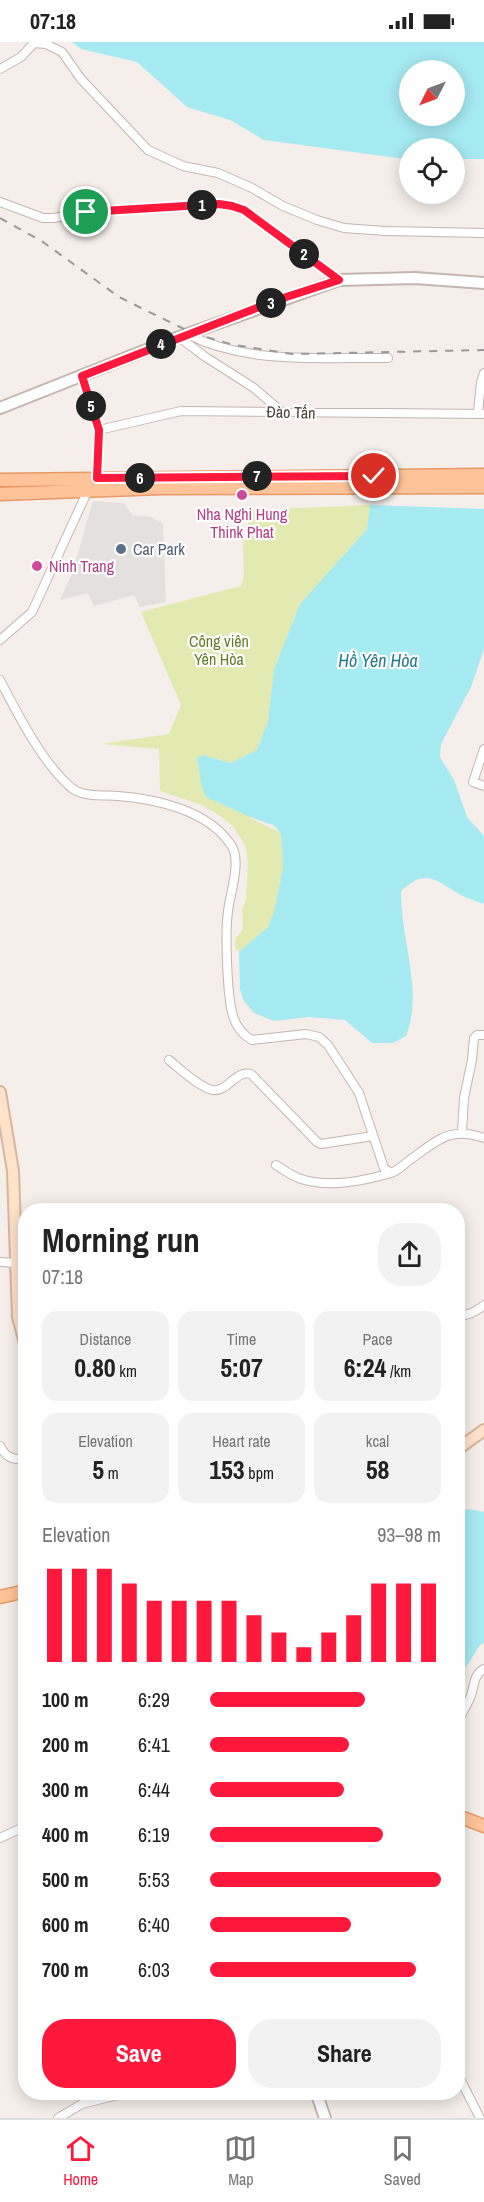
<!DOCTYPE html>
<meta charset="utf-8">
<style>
:root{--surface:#fff;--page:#f2f2f2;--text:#222;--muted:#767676;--line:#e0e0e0;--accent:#fe193c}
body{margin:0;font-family:"Archivo Narrow",sans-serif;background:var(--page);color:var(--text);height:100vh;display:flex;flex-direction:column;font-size:22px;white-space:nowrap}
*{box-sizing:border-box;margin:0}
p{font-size:20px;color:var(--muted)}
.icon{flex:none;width:33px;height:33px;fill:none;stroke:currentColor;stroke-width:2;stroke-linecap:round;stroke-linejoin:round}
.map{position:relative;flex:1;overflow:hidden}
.side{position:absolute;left:18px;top:1161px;width:447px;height:897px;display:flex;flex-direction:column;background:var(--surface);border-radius:24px;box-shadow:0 3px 15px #0003}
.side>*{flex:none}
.needle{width:39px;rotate:228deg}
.tools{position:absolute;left:399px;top:18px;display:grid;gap:12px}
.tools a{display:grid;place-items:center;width:66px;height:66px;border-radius:50%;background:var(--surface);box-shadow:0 3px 15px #0003;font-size:30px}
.pin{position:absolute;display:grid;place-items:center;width:51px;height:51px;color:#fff;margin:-26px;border:3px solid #fff;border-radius:50%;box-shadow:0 2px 6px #0007}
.km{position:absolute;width:30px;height:30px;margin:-15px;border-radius:50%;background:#222;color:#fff;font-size:16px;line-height:30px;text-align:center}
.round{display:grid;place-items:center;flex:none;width:63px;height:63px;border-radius:24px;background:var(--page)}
.summary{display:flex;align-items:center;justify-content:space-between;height:102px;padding:0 24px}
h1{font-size:33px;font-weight:800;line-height:45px}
.metrics{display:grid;grid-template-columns:repeat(3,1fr);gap:9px;height:102px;padding:6px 24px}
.metrics div{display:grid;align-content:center;border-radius:15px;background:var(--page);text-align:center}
.metrics b{font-size:26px;font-weight:800}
.metrics small{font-size:16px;font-weight:400}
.metrics p{font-size:16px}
.chart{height:168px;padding:12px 24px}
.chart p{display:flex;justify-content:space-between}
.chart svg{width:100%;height:108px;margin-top:6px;stroke:var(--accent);stroke-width:6}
.button{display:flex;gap:12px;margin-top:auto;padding:12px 24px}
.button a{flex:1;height:69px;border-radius:24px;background:var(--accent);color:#fff;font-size:24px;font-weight:800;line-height:69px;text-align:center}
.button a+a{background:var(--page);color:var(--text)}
ul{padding:0 24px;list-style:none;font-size:20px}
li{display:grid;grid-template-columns:96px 72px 1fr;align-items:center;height:45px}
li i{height:15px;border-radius:8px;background:var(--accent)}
.status{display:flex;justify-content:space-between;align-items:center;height:42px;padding:0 30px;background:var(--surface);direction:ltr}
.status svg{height:16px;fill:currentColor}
.dock{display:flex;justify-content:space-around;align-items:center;height:84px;border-top:2px solid var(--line);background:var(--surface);font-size:16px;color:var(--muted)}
.dock a{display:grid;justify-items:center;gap:3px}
.dock .active{color:var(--accent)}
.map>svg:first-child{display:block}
.green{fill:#e2eab2}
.parking{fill:#e4e0de}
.water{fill:#a6eaf2;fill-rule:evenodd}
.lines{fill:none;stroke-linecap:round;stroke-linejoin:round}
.minor-casing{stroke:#c4b6af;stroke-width:10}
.tertiary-casing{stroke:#c4b6af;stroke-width:14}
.secondary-casing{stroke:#d9b69b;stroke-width:14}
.primary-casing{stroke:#e79967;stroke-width:15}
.minor{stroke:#fff;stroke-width:8}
.tertiary{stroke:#fff;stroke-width:10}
.secondary{stroke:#ffe2ca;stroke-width:10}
.primary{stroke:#ffc399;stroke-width:12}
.rail{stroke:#999;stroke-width:2;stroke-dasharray:8 8;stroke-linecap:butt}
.route-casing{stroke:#fff;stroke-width:12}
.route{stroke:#fe193c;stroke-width:8}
.hotel-dot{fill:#d1479c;stroke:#fff;stroke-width:2}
.service-dot{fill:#5c6f8a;stroke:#fff;stroke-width:2}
.labels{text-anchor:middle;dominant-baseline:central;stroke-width:4.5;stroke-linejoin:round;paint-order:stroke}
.street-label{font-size:16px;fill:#4a3d38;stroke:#fff}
.hotel-label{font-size:16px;fill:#b23c85;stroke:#fff}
.service-label{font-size:16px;fill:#4e5e75;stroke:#fff;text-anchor:start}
.park-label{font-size:16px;fill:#637e29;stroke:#fff}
.water-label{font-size:18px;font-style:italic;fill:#257b87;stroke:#fff}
</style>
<div class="status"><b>07:18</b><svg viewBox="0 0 49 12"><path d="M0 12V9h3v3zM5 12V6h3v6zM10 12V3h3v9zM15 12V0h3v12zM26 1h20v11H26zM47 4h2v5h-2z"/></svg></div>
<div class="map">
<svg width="484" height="2076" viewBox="0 0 484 2076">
<rect width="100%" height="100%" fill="#f5eeea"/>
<path class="green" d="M370 463 367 487 300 562 274 627 268 679 257 708 231 721 203 713 250 776 281 791 283 826 274 870 268 885 239 910 235 905 236 896 243 887 242 868 246 858 248 821 246 805 232 783 217 772 202 763 160 749 159 707 101 702 169 692 181 663 141 570 241 544 244 533 243 503 252 468Z"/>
<path class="parking" d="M93 459 124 461 133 474 151 475 163 482 166 560 140 565 134 553 94 564 88 551 60 558 72 532Z"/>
<path class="water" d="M72 0H484V117H455L454 106H410L409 117H405L264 98 230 78 187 65 137 20 81 7ZM410 28H454V74H410Z
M370 463 484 467V607L471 645 441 702 440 715 454 738 467 775 484 794V862C477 859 468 857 461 853 436 839 427 825 401 849 400 896 424 949 406 994L393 1001H372L345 978 309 975 274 979 254 971 244 959 240 948 239 910 268 885 274 870 283 826 281 791 273 783 250 775 206 755 202 746 197 716 202 713 231 721 257 708 268 679 274 627 300 562 367 487Z
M468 1467 484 1470V1601L480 1603 458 1638V1470Z"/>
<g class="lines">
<g class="minor-casing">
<path id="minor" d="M0 27 21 15 34 1 46 2 62 10 81 37 148 108 183 124 218 131 252 146 283 164 317 178 344 186 385 189 484 191
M0 160 43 176H54L86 170 219 162 232 164 244 168 339 238
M187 292C248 323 322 315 388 316
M179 295 204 314 254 346 282 370
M82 334 99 388 97 436
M478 371 481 340 484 331
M99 388 181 369 484 372
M0 598 32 570 88 448
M0 638C17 671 44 724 73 747 84 755 105 753 118 754 156 757 208 768 231 803 242 818 230 852 228 869 225 890 227 955 233 974 236 984 243 993 252 998L306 992 319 995 328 1003 359 1051 384 1126 391 1131C399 1128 404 1122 411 1117 438 1098 450 1084 484 1096
M484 707 473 740 484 744
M169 1018C179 1026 200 1046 213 1048 228 1050 235 1028 251 1032L317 1100 321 1102 373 1094
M462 1090 464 1056 472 1018 474 996 477 993H484
M276 1123C284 1128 292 1134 301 1137 330 1146 363 1139 391 1131
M0 1220 15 1221
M458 1273C468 1274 476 1270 484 1263
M0 1404C6 1416 13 1418 26 1417
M458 1680C461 1672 466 1665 469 1658 475 1647 472 1633 484 1627
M0 1796 26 1784
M458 2033 480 2076
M58 2076 82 2062 129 2050"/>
</g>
<g class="tertiary-casing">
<path id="tertiary" d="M0 366 179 295 339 238 415 236 484 241
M316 2050 325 2076"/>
</g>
<g class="secondary-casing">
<path id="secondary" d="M0 1050 13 1129 18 1275 26 1305
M458 1407 484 1388"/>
</g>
<g class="primary-casing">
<path id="primary" d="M0 438 484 433
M0 452 161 446 484 445
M0 1555 26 1549
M458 1774 484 1784"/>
</g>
<use href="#minor" class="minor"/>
<use href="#tertiary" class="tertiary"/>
<use href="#secondary" class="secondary"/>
<use href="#primary" class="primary"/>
<path class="rail" d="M0 176 43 200 119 255 192 291 234 303 292 312 484 308"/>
</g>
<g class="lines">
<g class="route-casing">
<path id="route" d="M86 170 219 162 232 164 244 168 339 238 277 258 82 334 99 388 97 436 374 434"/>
</g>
<use href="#route" class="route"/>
</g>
<g class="hotel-dot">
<circle cx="242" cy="453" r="6"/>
<circle cx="37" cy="524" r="6"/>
</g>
<circle class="service-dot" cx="121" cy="507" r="6"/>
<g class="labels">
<g class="street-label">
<text transform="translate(291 370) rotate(2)">Đào Tấn</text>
</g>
<g class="hotel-label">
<text x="242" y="472">Nha Nghi Hung<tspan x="242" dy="18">Think Phat</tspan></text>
<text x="49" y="524" text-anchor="start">Ninh Trang</text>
</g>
<g class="service-label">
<text x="133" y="507">Car Park</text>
</g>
<g class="park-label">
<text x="219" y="599">Công viên<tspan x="219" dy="18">Yên Hòa</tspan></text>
</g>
<g class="water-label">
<text x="378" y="618">Hồ Yên Hòa</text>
</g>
</g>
</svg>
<div class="tools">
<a><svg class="needle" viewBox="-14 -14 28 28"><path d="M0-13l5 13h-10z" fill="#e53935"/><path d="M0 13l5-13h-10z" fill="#767676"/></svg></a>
<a><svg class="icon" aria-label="locate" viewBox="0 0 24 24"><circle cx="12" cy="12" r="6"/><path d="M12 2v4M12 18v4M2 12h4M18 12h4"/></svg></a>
</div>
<div class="pin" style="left:86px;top:170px;background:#1e9e55"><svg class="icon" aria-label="arrive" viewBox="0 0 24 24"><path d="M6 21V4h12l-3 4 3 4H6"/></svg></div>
<div class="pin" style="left:374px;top:434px;background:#d93025"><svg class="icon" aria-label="check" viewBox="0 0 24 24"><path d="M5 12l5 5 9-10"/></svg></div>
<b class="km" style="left:202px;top:163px">1</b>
<b class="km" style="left:304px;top:212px">2</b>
<b class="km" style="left:271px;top:261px">3</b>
<b class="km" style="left:161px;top:302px">4</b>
<b class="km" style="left:91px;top:364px">5</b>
<b class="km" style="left:140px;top:436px">6</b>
<b class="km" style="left:257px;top:434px">7</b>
<section class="side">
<div class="summary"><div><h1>Morning run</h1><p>07:18</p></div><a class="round"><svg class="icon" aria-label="share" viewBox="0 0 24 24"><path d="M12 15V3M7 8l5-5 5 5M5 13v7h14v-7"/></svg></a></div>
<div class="metrics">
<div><p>Distance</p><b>0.80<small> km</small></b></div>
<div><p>Time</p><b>5:07</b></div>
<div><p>Pace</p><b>6:24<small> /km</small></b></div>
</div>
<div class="metrics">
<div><p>Elevation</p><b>5<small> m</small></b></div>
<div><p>Heart rate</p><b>153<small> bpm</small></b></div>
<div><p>kcal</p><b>58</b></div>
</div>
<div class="chart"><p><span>Elevation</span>93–98 m</p>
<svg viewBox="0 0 160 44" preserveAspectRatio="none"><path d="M5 44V6M15 44V6M25 44V6M35 44V12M45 44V19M55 44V19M65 44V19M75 44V19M85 44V25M95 44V32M105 44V38M115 44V32M125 44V25M135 44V12M145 44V12M155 44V12"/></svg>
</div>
<ul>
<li><b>100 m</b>6:29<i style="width:67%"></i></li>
<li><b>200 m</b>6:41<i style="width:60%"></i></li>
<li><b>300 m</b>6:44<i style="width:58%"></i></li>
<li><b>400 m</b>6:19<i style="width:75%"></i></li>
<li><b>500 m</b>5:53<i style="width:100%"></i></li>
<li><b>600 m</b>6:40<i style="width:61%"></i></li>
<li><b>700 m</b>6:03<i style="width:89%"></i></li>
</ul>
<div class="button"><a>Save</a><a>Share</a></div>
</section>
</div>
<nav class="dock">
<a class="active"><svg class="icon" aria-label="home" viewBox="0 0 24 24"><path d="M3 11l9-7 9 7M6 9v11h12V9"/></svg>Home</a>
<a><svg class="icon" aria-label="map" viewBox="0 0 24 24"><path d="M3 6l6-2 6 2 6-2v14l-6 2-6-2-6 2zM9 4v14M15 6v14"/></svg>Map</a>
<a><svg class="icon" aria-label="saved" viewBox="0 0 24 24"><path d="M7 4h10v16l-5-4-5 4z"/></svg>Saved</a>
</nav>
